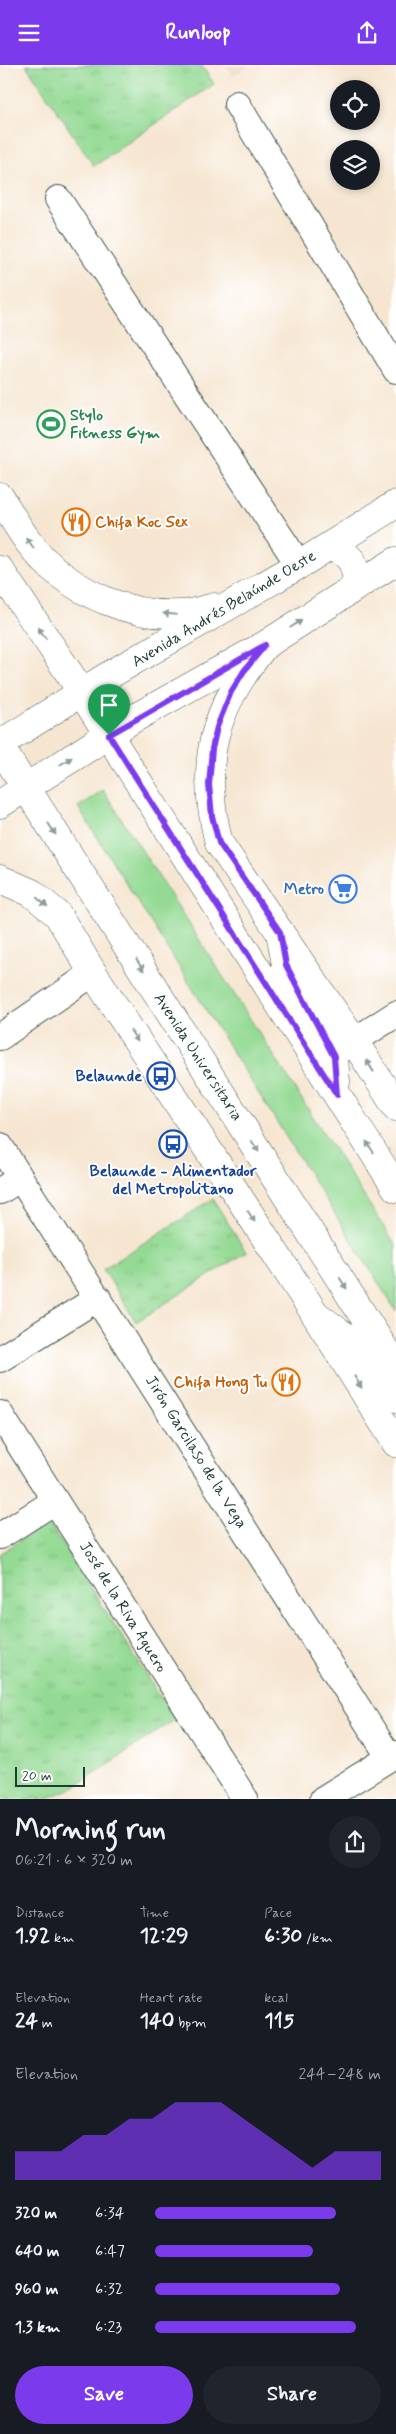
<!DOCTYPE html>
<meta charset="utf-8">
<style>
:root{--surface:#171b24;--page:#20242c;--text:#f1f3f6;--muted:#9ea1a6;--accent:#7c3aed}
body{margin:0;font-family:Mynerve,sans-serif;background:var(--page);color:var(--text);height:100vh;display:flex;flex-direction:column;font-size:19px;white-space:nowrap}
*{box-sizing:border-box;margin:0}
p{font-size:16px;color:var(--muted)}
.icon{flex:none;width:28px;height:28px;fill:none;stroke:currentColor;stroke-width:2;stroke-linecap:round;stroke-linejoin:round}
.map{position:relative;height:1734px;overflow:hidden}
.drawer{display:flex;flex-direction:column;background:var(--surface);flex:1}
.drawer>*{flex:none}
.tools{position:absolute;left:330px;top:15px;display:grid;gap:10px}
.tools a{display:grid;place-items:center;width:50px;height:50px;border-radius:50%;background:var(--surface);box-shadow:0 2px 8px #0003;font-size:25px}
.scale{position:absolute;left:15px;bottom:12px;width:70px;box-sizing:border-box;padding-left:5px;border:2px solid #1f3d34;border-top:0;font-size:14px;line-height:18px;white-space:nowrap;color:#1f3d34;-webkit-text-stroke:4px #fff;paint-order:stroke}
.pin{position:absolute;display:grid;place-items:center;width:42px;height:42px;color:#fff;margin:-51px -21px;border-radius:50% 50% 50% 0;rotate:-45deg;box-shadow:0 0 5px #0007}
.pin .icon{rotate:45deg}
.round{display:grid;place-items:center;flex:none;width:52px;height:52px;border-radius:26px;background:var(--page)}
.overview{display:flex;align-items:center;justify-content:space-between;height:85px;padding:0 15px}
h1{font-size:28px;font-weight:800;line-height:38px}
.stats{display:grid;grid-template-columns:repeat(3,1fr);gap:8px;height:85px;padding:5px 15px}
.stats div{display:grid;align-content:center}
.stats b{font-size:21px;font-weight:800}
.stats small{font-size:14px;font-weight:400}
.stats p{font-size:14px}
.chart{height:140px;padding:10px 15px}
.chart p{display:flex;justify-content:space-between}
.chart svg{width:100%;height:90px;margin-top:5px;fill:var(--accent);opacity:.7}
.button{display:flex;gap:10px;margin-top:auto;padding:10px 15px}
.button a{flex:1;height:58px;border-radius:30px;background:var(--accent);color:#fff;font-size:20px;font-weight:800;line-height:58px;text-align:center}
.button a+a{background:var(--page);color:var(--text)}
ul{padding:0 15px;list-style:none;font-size:16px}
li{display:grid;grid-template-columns:80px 60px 1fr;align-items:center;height:38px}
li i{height:12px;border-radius:6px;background:var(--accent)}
header{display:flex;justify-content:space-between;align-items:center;height:65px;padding:0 15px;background:var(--accent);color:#fff;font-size:22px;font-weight:800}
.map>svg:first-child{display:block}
.built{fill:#e9d9ba}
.grass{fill:#94da94;stroke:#5a8c64}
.park{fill:url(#park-tufts);stroke:#5a8c64}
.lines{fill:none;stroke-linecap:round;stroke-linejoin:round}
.street-casing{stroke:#3f564c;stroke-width:28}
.secondary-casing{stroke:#3f564c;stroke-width:29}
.primary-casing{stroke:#3f564c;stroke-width:29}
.street{stroke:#fff;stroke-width:26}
.secondary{stroke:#fff;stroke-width:28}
.primary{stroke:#fff;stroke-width:28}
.oneway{fill:#8f9e9a}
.route-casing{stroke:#fff;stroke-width:10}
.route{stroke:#7c3aed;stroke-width:6}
.labels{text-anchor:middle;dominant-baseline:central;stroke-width:4;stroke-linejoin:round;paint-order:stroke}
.leisure-label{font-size:16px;font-weight:bold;fill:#27864d;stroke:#fff;text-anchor:start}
.food-label{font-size:16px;font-weight:bold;fill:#c56008;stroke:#fff;text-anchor:start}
.street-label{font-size:16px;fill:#1f3d34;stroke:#fff}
.shop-label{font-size:16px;font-weight:bold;fill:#366cbe;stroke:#fff;text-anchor:end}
.transit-label{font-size:16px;font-weight:bold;fill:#164399;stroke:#fff;text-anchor:end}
</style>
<header><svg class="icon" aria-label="menu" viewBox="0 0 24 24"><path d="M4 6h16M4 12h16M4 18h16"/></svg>Runloop<svg class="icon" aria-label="share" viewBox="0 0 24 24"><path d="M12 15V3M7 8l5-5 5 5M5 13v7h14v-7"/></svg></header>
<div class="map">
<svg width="396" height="1734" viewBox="0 0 396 1734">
<defs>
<pattern id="park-tufts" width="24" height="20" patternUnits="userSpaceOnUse" patternTransform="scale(1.25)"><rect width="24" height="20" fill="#94da94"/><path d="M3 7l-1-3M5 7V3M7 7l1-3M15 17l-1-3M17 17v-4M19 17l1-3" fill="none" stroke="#7fbc80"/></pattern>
</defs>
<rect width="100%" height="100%" fill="#fff"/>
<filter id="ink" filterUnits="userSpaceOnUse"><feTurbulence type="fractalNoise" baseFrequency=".02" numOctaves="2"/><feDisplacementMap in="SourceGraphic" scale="10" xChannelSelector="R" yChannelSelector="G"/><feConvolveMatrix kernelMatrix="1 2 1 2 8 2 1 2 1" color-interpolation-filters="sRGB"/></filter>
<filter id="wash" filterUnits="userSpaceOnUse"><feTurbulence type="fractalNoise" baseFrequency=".0096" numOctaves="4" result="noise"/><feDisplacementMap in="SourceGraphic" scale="20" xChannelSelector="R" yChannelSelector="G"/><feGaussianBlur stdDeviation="1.12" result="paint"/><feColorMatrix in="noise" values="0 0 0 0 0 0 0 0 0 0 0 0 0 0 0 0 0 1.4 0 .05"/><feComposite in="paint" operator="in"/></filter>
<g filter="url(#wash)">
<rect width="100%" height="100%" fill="#f6e6d1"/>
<path class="built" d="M226 0H250L233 11Z"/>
<path class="grass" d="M103 725 396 1181V1246L78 742Z"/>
<path class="park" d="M26 0H201L214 19 94 101Z
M213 1134 246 1187 136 1257 103 1204Z
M48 1457 175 1654 71 1724 45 1734H0V1489Z"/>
</g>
<g filter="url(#ink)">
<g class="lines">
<g class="street-casing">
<path id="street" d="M237 39 396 305
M58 134 299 500
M0 972 93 908
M354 976 396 949
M0 1081 390 1693
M0 1126 20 1113
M0 1294 98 1233
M0 1349 245 1734
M0 1471 55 1436
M323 1734 396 1689"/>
</g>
<g class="secondary-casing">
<path id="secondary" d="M0 432C13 453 26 477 44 495 78 529 131 552 180 549 191 549 203 545 214 542
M334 478 352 496 359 520
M265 580C213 644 198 696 219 778L354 976 396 1042
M0 679 106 612 299 500 396 439
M0 739 133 654 265 580 396 496
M0 814 32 828 58 850 93 908 315 1249 396 1378"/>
</g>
<g class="primary-casing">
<path id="primary" d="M0 505 73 614 396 1123
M0 682 396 1302
M280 867 286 900 334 992 336 1017
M315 1249 347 1273 396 1333"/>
</g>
<use href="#street" class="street"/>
<use href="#secondary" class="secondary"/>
<use href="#primary" class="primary"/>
</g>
<defs><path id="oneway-solid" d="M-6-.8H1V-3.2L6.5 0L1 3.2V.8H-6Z" transform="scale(1.25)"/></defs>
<g class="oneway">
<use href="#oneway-solid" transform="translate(30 478) rotate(-127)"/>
<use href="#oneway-solid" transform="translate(170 549) rotate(-175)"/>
<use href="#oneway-solid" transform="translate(296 559) rotate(-32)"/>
<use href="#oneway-solid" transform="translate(42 568) rotate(-125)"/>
<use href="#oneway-solid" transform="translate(66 696) rotate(-32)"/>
<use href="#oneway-solid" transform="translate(52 764) rotate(57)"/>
<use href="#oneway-solid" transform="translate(42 837) rotate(40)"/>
<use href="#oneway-solid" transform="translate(140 900) rotate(57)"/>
<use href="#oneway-solid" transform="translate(134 971) rotate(57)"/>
<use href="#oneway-solid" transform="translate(370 1001) rotate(-122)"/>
<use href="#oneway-solid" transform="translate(255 1081) rotate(57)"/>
<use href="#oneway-solid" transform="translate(370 1082) rotate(-123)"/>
<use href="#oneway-solid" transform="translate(251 1151) rotate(57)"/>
<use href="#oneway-solid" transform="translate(343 1218) rotate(57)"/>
<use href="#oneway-solid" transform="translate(358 1317) rotate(58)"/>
</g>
</g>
<g class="lines" filter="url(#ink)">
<g class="route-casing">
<path id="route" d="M265 580 244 606 231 627 217 662 212 684 209 720 212 751 219 778 280 867 286 900 334 992 337 1030 109 670Z"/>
</g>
<use href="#route" class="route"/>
</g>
<defs>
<g id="stadium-ring" transform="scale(1.4375)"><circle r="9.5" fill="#fff" stroke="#2e9e5b" stroke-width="1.5"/><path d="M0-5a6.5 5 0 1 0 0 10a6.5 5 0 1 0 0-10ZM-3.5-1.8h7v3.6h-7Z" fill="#2e9e5b"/></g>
<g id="restaurant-ring" transform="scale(1.4375)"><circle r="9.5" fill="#fff" stroke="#e8710a" stroke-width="1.5"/><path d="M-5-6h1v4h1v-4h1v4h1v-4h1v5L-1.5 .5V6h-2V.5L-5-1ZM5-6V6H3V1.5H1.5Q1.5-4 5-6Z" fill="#e8710a"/></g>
<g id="supermarket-ring" transform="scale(1.4375)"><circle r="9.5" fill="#fff" stroke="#3f7fe0" stroke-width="1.5"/><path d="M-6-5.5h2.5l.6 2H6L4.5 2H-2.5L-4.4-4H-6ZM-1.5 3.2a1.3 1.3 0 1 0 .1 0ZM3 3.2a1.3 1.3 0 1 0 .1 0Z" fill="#3f7fe0"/></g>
<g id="bus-ring" transform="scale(1.4375)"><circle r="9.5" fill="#fff" stroke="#1a4fb4" stroke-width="1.5"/><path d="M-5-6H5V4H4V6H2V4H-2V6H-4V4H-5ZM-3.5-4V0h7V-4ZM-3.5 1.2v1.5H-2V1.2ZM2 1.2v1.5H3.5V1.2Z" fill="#1a4fb4"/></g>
</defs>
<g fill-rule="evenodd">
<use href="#stadium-ring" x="51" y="359"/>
<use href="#restaurant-ring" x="76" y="457"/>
<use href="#supermarket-ring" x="343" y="824"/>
<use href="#bus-ring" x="161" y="1011"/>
<use href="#bus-ring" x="173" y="1079"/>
<use href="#restaurant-ring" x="286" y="1317"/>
</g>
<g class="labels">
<g class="leisure-label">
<text x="70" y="350">Stylo<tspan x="70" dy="18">Fitness Gym</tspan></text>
</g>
<g class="food-label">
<text x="95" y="457">Chifa Koc Sex</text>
<text x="267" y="1317" text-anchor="end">Chifa Hong Tu</text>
</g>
<g class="street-label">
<text transform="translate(224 544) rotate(-31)">Avenida Andrés Belaúnde Oeste</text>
<text transform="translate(198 992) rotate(57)">Avenida Universitaria</text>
<text transform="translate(196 1387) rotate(58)">Jirón Garcilaso de la Vega</text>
<text transform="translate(123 1542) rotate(58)">José de la Riva Aguero</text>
</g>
<g class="shop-label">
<text x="324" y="824">Metro</text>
</g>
<g class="transit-label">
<text x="142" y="1011">Belaunde</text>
<text x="173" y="1106" text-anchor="middle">Belaunde - Alimentador<tspan x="173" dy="18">del Metropolitano</tspan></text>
</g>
</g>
</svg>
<div class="tools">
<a><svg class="icon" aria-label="locate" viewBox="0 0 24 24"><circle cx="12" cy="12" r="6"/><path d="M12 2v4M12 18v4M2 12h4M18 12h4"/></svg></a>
<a><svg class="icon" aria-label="layers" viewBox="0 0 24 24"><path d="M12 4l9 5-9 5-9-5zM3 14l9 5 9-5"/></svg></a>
</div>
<div class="scale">20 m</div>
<div class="pin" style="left:109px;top:670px;background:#1e9e55"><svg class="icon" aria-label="arrive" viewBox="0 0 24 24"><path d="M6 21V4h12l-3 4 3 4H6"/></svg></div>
</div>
<section class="drawer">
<div class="overview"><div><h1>Morning run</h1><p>06:21 · 6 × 320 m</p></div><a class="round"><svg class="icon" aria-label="share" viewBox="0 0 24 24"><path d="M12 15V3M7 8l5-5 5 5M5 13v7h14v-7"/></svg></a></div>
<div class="stats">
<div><p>Distance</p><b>1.92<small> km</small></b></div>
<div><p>Time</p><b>12:29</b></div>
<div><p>Pace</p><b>6:30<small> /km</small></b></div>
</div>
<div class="stats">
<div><p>Elevation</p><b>24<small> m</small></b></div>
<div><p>Heart rate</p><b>140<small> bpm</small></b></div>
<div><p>kcal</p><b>115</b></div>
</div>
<div class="chart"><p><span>Elevation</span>244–248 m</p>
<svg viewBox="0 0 160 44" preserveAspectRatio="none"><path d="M0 44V30L10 30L20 30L30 22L40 22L50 14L60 14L70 6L80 6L90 6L100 14L110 22L120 30L130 38L140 30L150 30L160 30V44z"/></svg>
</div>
<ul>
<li><b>320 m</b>6:34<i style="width:80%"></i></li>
<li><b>640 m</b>6:47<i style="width:70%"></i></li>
<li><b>960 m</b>6:32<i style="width:82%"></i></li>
<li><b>1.3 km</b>6:23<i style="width:89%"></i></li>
</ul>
<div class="button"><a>Save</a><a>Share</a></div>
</section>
